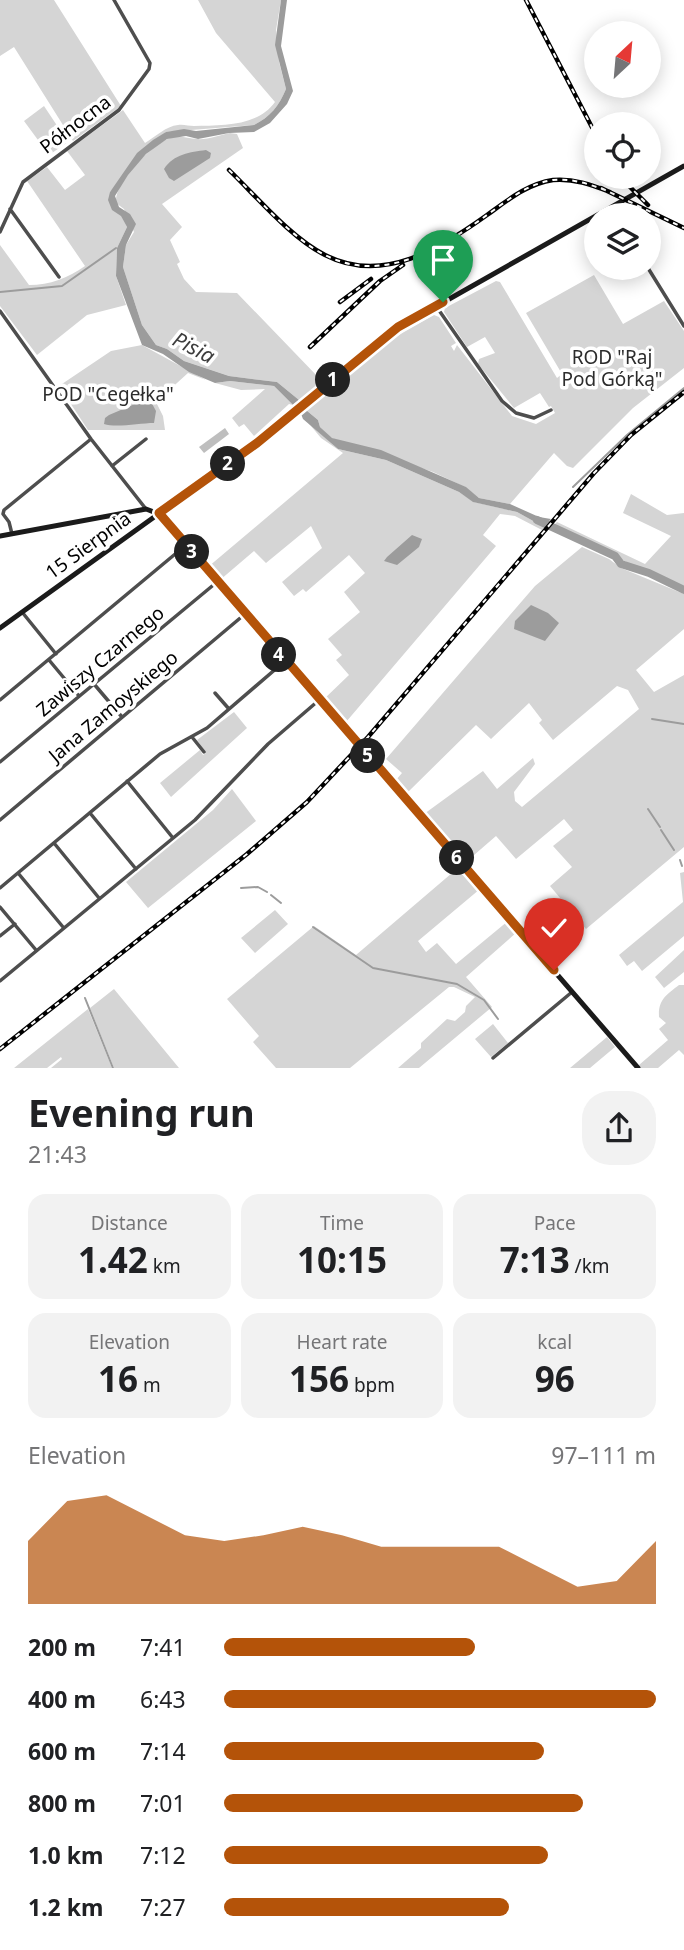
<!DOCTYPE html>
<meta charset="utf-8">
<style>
:root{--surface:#fff;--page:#f2f2f2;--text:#202124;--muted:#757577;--accent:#b45309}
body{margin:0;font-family:"Noto Sans",sans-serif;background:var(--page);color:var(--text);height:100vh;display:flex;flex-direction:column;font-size:26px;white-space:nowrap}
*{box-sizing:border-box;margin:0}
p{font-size:23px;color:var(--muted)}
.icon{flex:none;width:38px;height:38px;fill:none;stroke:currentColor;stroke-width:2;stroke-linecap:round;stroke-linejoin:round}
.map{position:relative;height:1068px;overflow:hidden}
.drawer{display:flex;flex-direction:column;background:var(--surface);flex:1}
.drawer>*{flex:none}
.needle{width:46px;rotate:26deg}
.buttons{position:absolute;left:584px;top:21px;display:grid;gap:14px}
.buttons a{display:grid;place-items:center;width:77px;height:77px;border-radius:50%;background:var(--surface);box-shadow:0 4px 18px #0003;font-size:35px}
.pin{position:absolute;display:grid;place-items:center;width:60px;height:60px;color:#fff;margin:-72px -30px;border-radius:50% 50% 50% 0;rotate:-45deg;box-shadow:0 0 7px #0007}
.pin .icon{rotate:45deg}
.km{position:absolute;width:35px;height:35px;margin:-18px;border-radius:50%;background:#222;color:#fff;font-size:19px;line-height:35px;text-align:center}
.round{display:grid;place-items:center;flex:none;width:74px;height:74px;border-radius:28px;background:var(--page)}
.summary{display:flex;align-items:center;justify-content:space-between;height:119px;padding:0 28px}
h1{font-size:38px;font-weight:700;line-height:52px}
.stats{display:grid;grid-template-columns:repeat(3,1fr);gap:10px;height:119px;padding:7px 28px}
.stats div{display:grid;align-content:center;border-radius:18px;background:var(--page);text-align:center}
.stats b{font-size:35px;font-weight:700}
.stats small{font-size:19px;font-weight:400}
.stats p{font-size:19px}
.chart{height:196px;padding:14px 28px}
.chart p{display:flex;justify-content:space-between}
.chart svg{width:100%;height:126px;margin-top:7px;fill:var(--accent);opacity:.7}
ul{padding:0 28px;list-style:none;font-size:23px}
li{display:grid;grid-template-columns:112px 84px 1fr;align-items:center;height:52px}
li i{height:18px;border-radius:9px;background:var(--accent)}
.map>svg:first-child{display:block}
.green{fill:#d5d5d5}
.water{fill:#9c9c9c}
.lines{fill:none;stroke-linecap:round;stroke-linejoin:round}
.stream{stroke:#9c9c9c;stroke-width:2}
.river{stroke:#9c9c9c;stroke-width:8}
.building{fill:#bebebe}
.street{stroke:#4e4e4e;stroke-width:3.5}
.secondary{stroke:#1b1b1b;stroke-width:5}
.rail-casing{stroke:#000;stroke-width:4.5}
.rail{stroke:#fff;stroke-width:2;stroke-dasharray:5;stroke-linecap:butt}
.route-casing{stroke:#fff;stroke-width:14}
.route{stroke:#b45309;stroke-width:9}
.labels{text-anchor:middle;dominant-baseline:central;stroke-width:7;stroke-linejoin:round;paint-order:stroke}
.street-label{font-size:19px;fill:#000;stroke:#fff}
.park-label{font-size:19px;fill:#2c2c2c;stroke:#fff}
.water-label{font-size:21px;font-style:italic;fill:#3d3d3d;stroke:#fff}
</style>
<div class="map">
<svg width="684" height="1068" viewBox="0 0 684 1068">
<rect width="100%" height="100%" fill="#fff"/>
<path class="green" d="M0 0H54L121 106 73 141 14 47 0 56Z
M198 0H281L276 30 279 62 286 89C279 106 270 117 254 125L166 132 110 192 127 227 117 248 116 276 126 305 87 315 37 355 0 306V245L29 285C50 285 68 278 85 266L27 181 47 167 65 190 85 175 67 151 123 110 145 143C155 137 166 126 178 125 183 124 189 126 194 126 221 125 257 127 275 102L216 33Z
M44 106 68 142 49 155 24 121Z
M230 133 237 134 243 148 162 204 182 227 170 240 180 262 177 264 184 279 196 292 237 293 319 378 321 383 299 400 277 382 229 376 184 361 167 349 156 345 142 325 123 267 126 245 134 232 124 209 116 203C114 182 151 145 170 138 180 135 187 138 197 139 207 140 220 135 230 133Z
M594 275 623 324 664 301 684 331V368L633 408 573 468 567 466 554 453 510 504 479 498 465 487 433 472 331 438 320 427 318 420 306 410 397 336 434 315 439 317 456 343 451 346 454 351 457 345 512 416 536 424 555 413 551 406 549 407 540 393 514 408 478 364 479 359 495 353 485 337 467 347 444 312 445 308 496 281 500 282 557 378 562 374 526 313Z
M142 345 206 380 188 373 156 402 163 416 165 430H88L59 386 111 351Z
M230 381 274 386 293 405 289 404 254 436 244 424 239 427 232 418 265 389 241 390 215 383Z
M306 420 338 449 386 460 459 492 474 502 517 512 544 527 542 530 515 516 500 514 483 535 496 546 346 722 323 700 349 675 336 660 342 655 328 639 360 612 344 592 365 573 349 555 306 592 303 589 294 596 282 582 322 548 311 526 266 563 254 551 220 580 208 567 343 453 321 438Z
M631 494 667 515 684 513V586L642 570 554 525 557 522 645 564 671 536 623 513Z
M582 547 609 559 621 568 684 594V629L636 670 654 692 684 675V847L586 929 550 886 572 867 553 846 573 830 564 819 516 859 496 836 466 862 424 814 483 771 497 789 533 758 535 764 514 792 515 801 522 807 639 709 628 690 617 686 553 740 539 723 542 720 529 703 491 739 476 725 407 793 396 780 402 773 386 759 535 586Z
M234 712 247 728 171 797 160 783 200 750 203 755 206 753 197 740Z
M232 789 256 821 148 908 126 882 213 810Z
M459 867 480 889 418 941 426 952 437 943 456 964 508 921 517 932 466 977 492 1007 419 1068H398L421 1048V1043L447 1019 455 1021 465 1012 466 1006 475 997 454 987H449L350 1068H276L253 1042 259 1036 227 999 314 926 356 955Z
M684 872V936L642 971 634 961 627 966 619 955 683 902 680 873Z
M275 910 288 924 255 953 241 938Z
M684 950V972L664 988 655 977Z
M679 985H684V1055L679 1050 658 1068H641L639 1065 668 1040 659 1029 666 1023 659 1017C658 1000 666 995 679 985Z
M114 989 179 1068H114L90 1008Z
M88 1009 112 1068H51L62 1059 61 1057 47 1068H14Z
M493 1024 508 1043 491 1057 475 1039Z
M607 1037 615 1047 590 1068H570Z"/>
<path class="water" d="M281 0H287L281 46 293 91 287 104 270 123 254 132 229 133 198 139 186 136 167 139 146 154 128 175 115 196 119 207 130 214 136 224 126 245 123 267 142 325 156 345 167 349 184 361 229 376 277 382 299 400 293 405 274 386 230 381 215 383 189 372 163 354 142 345 116 276 117 248 127 227 121 216 112 210 108 200 110 192 137 153 153 140 166 132 184 129 196 131 254 125C270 117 279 106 286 89L275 45Z
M206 150 211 153 210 158 174 181 169 178 164 169C174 154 190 152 206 150Z
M149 398 156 411 154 423C140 423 116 428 104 424L105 418 109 415Z
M306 410 318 420 320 427 332 438 381 450 466 487 479 498 510 504 539 517 551 519 544 527 517 512 473 502 459 492 386 460 338 449 303 419 301 414Z
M412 535 422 539 419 547 397 565 384 561 387 557Z
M531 605 548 613 559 623 545 641 514 629 515 621Z"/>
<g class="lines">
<path class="stream" d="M0 292 62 286 116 248
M573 487 627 435 684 388
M652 719 684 724
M648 809 660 827
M661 830 674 850
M680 860 682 866
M241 888 258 887 267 892
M271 895 281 903
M313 927 373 968 457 984 484 1000 498 1019
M85 998 113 1068"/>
<path class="river" d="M537 520 615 556 621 564 649 573 684 590"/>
</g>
<path class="building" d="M225 428 229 434 204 453 199 447Z"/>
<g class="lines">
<path class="street" d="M610 208 615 215
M10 209 59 277
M0 232 23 182 119 110 149 69 150 63 114 0
M648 268 684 326
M436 306 502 401 516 413 534 418 551 410
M0 311 91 439 146 509
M112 466 146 439
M12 534 9 522 3 514 4 510 91 439
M22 612 56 654
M49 660 79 696
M94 684 122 717
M215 693 229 709
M0 700 186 545
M192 737 204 752
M0 762 217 582
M127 781 173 838
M90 813 136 869
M0 820 245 614
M54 843 99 898
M18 873 63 927
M0 888 160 754 207 728 285 661
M0 907 36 950
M0 936 15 924
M0 981 195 820 268 744 318 701
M493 1058 572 992"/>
<path class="secondary" d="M0 536 146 509 159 514 638 1068
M0 628 257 443 398 328 684 166"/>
<g class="rail-casing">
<path id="rail" d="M526 0 597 137
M229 170C257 197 291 238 325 255 383 285 441 248 487 215 508 200 527 184 553 180 573 178 592 185 610 192
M620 177 648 205
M601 188 684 228
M340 302 371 279
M310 347 380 281 403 265
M0 1049 247 854 307 802 368 737 594 473 631 435 684 392"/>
</g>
<use href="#rail" class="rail"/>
</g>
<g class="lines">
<g class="route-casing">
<path id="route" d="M443 302 398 327 257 443 159 513 554 970"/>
</g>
<use href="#route" class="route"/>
</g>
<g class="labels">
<g class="street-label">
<text transform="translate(75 124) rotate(-37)">Północna</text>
<text transform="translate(88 545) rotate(-36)">15 Sierpnia</text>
<text transform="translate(100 661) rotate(-40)">Zawiszy Czarnego</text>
<text transform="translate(113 706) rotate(-40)">Jana Zamoyskiego</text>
</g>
<g class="park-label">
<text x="612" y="357">ROD "Raj<tspan x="612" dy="22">Pod Górką"</tspan></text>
<text x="108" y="394">POD "Cegełka"</text>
</g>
<g class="water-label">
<text transform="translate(194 347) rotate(27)">Pisia</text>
</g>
</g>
</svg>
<div class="buttons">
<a><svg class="needle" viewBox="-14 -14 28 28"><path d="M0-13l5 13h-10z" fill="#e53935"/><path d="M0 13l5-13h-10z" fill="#757577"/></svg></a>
<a><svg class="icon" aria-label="locate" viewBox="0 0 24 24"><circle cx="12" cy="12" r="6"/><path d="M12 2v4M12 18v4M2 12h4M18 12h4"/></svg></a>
<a><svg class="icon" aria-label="layers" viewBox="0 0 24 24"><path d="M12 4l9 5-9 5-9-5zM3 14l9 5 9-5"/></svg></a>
</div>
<div class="pin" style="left:443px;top:302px;background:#1e9e55"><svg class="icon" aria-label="arrive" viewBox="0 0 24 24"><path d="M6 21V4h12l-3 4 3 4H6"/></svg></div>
<div class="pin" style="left:554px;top:970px;background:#d93025"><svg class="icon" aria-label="check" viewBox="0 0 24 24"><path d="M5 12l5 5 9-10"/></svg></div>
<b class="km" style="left:333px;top:380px">1</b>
<b class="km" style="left:228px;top:464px">2</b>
<b class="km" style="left:192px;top:552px">3</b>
<b class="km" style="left:279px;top:655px">4</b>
<b class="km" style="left:368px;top:756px">5</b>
<b class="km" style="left:457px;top:858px">6</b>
</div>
<section class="drawer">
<div class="summary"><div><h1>Evening run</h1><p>21:43</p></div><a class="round"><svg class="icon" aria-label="share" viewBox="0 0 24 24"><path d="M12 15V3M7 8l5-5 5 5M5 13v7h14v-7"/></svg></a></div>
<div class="stats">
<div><p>Distance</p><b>1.42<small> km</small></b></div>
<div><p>Time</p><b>10:15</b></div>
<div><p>Pace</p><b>7:13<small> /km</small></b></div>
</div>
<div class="stats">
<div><p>Elevation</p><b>16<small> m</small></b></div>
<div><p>Heart rate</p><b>156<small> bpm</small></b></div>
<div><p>kcal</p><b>96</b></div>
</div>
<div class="chart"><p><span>Elevation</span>97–111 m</p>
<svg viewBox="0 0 160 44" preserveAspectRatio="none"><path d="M0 44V22L10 8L20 6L30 13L40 20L50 22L60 20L70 17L80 20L90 24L100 24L110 24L120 24L130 31L140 38L150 36L160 22V44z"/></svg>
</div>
<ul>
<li><b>200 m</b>7:41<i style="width:58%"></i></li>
<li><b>400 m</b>6:43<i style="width:100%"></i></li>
<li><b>600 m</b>7:14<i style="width:74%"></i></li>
<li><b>800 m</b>7:01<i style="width:83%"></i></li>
<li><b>1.0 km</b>7:12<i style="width:75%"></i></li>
<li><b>1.2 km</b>7:27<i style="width:66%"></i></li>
</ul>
</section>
